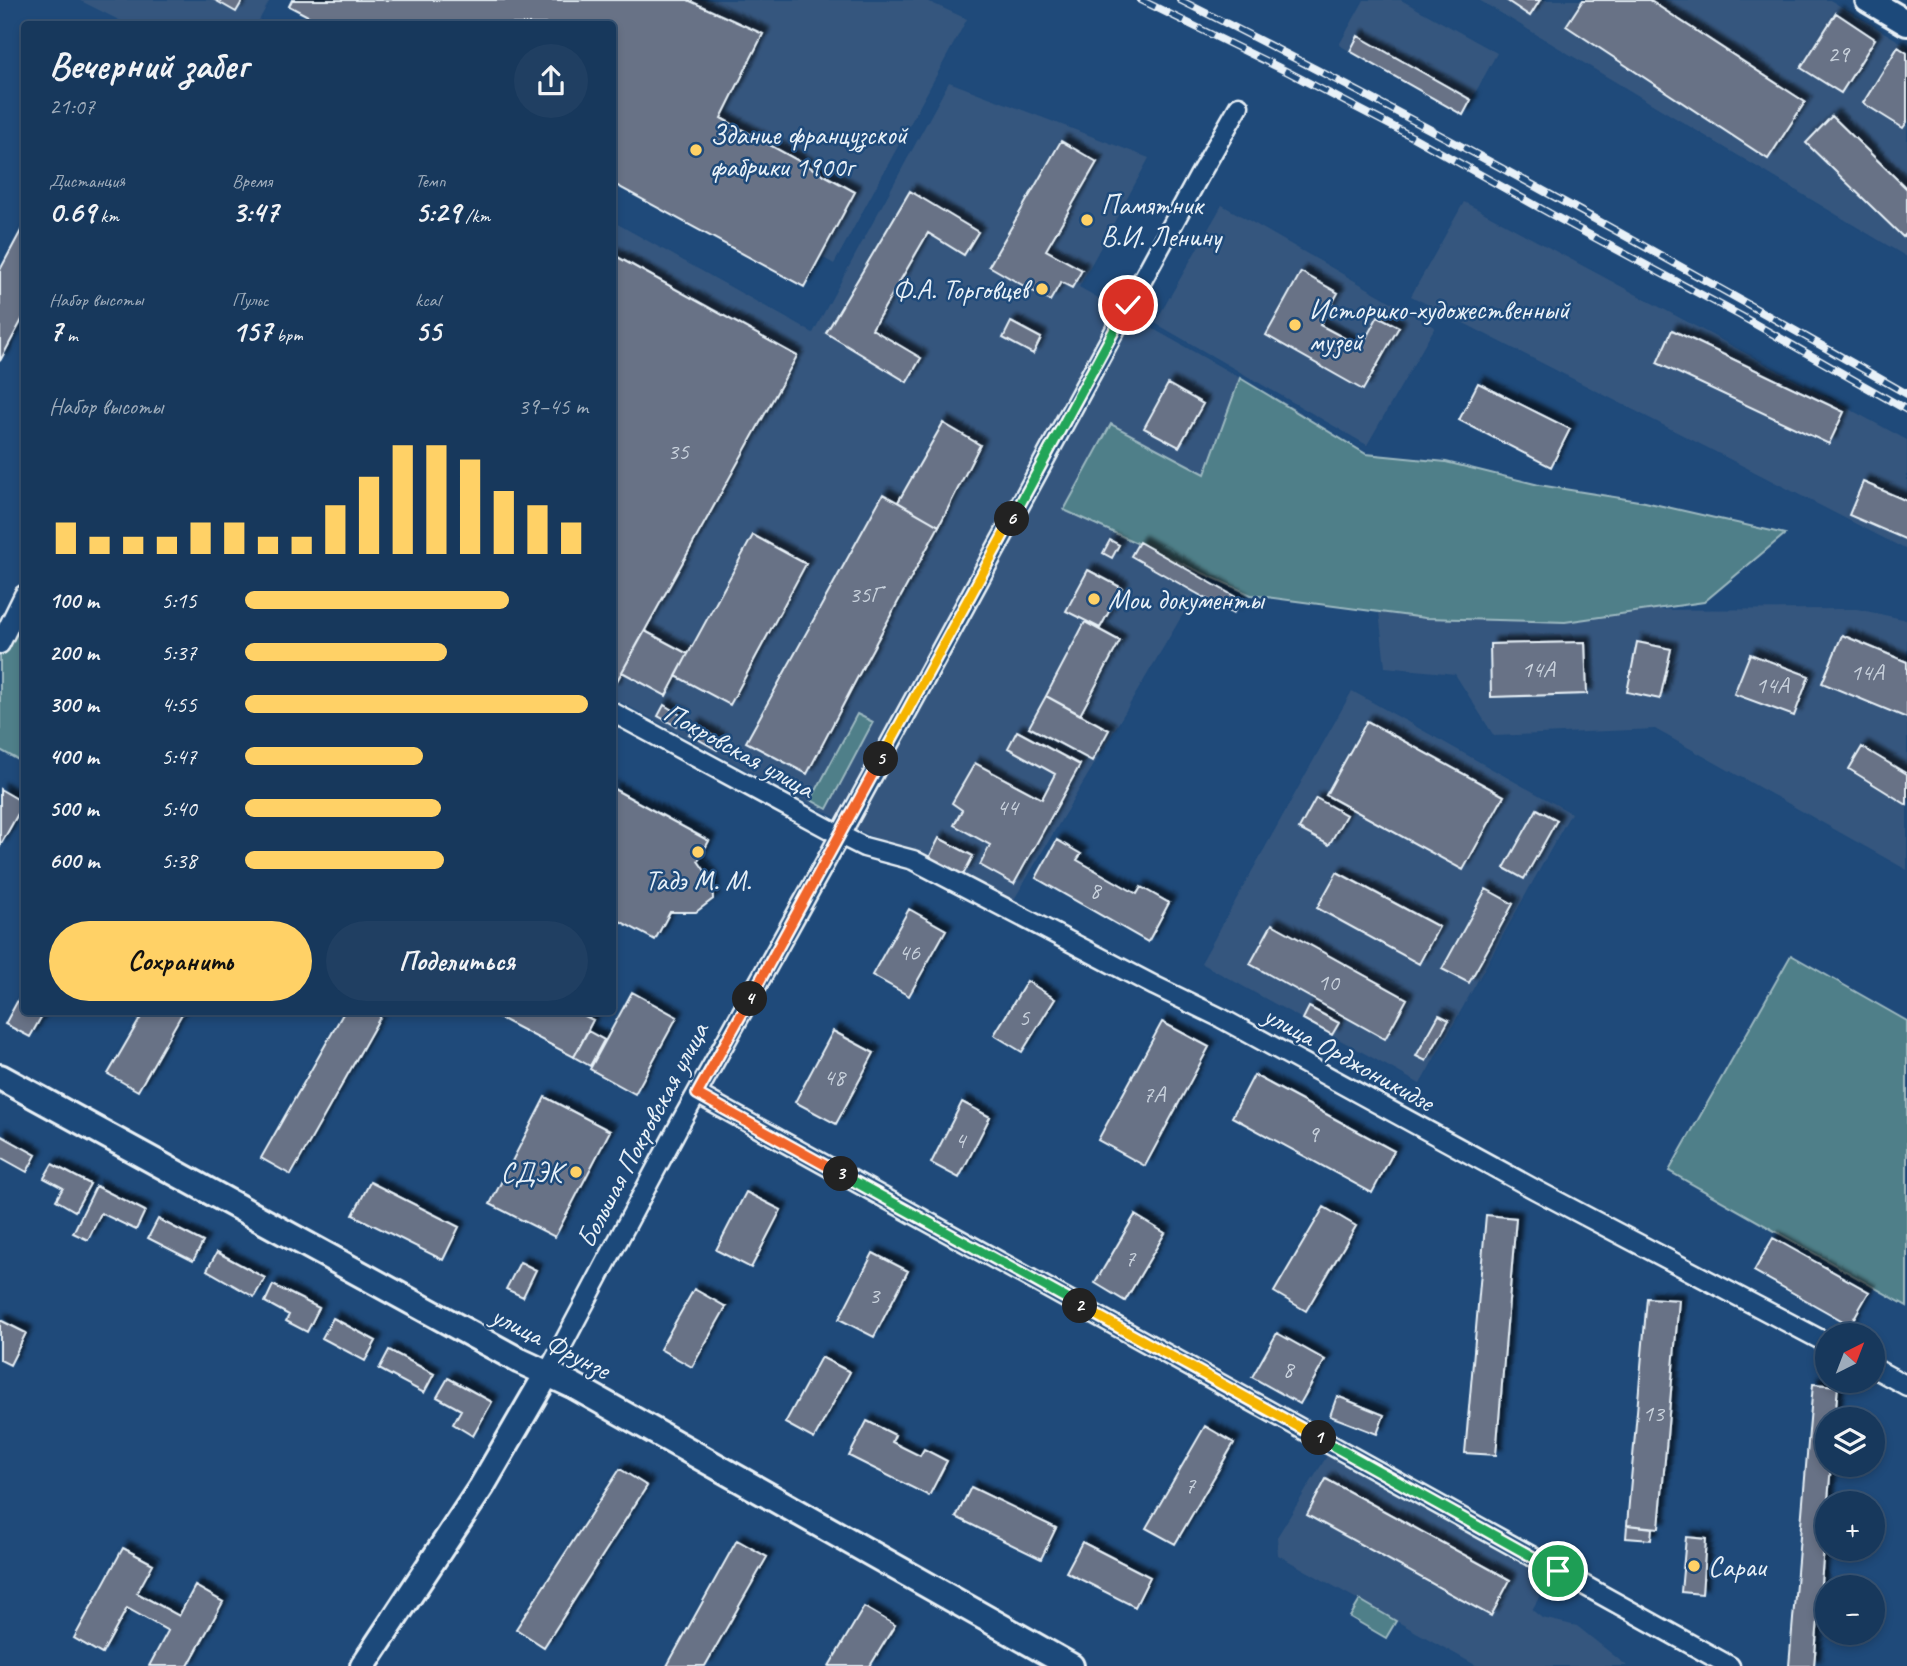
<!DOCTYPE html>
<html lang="ru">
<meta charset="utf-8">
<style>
:root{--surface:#17385c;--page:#203f62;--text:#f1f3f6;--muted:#9eacbb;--line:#365272;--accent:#ffd166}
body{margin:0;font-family:Caveat,sans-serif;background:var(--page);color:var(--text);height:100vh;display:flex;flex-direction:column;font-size:26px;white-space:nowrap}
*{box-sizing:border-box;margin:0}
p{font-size:23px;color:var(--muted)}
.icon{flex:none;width:38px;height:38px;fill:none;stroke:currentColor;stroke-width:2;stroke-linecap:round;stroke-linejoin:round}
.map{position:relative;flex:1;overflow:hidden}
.sheet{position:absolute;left:21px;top:21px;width:595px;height:994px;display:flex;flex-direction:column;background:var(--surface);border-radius:7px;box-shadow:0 4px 10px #0003,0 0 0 2px var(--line)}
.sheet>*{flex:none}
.needle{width:46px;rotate:42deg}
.tools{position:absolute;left:1815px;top:1323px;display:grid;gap:14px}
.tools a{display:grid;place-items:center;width:70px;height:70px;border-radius:50%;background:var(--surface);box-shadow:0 4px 10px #0003,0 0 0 2px var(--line);font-size:35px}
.pin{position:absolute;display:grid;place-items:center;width:60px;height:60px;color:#fff;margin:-30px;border:4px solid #fff;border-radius:50%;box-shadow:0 2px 7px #0007}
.km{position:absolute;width:35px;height:35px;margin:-18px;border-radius:50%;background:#222;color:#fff;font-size:19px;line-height:35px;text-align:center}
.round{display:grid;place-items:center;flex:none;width:74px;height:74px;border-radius:37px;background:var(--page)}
.headline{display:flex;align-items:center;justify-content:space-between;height:119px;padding:0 28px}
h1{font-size:38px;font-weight:800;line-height:52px}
.metrics{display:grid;grid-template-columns:repeat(3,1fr);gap:10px;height:119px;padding:7px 28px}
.metrics div{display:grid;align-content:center}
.metrics b{font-size:30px;font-weight:800}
.metrics small{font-size:19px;font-weight:400}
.metrics p{font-size:19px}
.chart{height:196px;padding:14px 28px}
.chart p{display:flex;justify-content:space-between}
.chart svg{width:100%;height:126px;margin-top:7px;stroke:var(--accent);stroke-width:6}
.button{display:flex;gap:14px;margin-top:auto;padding:14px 28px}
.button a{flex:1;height:80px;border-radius:42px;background:var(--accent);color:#111;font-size:28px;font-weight:800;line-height:80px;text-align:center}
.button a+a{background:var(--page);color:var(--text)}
ul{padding:0 28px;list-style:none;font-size:23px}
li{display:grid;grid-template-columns:112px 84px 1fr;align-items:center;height:52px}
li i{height:18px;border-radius:9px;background:var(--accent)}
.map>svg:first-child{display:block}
.built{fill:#35567e}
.green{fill:#4f7f89;stroke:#9cb8c0;stroke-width:2}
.building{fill:#677286;stroke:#e8f1f8;stroke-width:2;filter:url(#shadow)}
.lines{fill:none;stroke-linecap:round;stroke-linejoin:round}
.minor-casing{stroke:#e8f1f8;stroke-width:23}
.secondary-casing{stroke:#e8f1f8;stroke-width:30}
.minor{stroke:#1f4a7a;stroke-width:18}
.secondary{stroke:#1f4a7a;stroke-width:24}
.rail-casing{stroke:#e8f1f8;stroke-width:8}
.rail{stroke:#1f4a7a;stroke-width:5;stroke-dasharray:16;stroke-linecap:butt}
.split-1-casing{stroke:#fff;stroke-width:14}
.split-2-casing{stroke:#fff;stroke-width:14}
.split-3-casing{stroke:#fff;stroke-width:14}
.split-4-casing{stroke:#fff;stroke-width:14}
.split-5-casing{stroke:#fff;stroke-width:14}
.split-6-casing{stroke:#fff;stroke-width:14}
.split-7-casing{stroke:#fff;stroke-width:14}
.split-1{stroke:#22a559;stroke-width:9}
.split-2{stroke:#f5b400;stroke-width:9}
.split-3{stroke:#22a559;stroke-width:9}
.split-4{stroke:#f0652b;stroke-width:9}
.split-5{stroke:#f0652b;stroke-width:9}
.split-6{stroke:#f5b400;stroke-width:9}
.split-7{stroke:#22a559;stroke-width:9}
.poi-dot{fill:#ffd166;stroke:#1f4a7a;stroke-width:2.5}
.labels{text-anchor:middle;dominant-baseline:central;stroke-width:5;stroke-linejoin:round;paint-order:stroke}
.number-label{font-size:24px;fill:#c8d1dc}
.poi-label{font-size:28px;fill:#e8f1f8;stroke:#1f4a7a;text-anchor:start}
.street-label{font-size:28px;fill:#e8f1f8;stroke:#1f4a7a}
</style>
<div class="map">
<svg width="1907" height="1666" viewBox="0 0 1907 1666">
<defs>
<filter id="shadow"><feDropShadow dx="6" dy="-6" stdDeviation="2" flood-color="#0009"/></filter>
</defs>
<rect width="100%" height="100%" fill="#1f4a7a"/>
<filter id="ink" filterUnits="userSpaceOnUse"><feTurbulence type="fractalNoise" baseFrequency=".0143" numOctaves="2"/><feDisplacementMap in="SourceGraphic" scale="14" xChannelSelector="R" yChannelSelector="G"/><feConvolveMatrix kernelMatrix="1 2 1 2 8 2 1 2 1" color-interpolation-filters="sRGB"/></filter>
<g filter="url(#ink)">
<path class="built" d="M79 0H270L257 24H127Z
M375 0H925L967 19 834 264 613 136 612 24H418Z
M1364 0H1401L1497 53 1463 115 1339 45Z
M1479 0H1830L1907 46V257Z
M949 82 1149 158 1079 287 1302 413 1012 903 870 836 613 698 612 221 813 333Z
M1464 202 1907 440V550L1411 296Z
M1222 205 1435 327 1367 445 1155 323Z
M1857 609 1907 620V870L1655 729 1494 736 1455 674 1385 667 1379 611Z
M1352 691 1571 813 1420 1084 1201 963Z
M1327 1456 1550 1578 1532 1610 1542 1618 1577 1626 1627 1666H1477L1278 1555 1277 1537Z"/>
<path class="green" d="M1240 378 1366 454 1446 462 1539 485 1645 502 1785 534 1704 602 1565 622 1425 618 1251 595 1064 510 1111 424 1205 474Z
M24 607V763L0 750V654Z
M857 714 873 722 827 809 811 800Z
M1791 955 1907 1021V1306L1669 1171Z
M1360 1600 1396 1621 1386 1638 1350 1617Z"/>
<path class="building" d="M215 0H243L236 12Z
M292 0H688L763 34 721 118 855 192 804 287 612 183V24H323L289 6Z
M1506 0H1540L1530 16Z
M1583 0H1649L1805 102 1768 159 1566 26Z
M1836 13 1875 39 1841 93 1801 68Z
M1358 36 1471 100 1463 115 1350 51Z
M1898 47 1907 53V122L1903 128 1863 103Z
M1832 116 1907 189V233L1903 237 1806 143Z
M1061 141 1097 162 1046 250 1082 270 1072 288 1061 282 1050 301 989 266Z
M910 191 978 232 964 255 928 233 872 329 921 358 907 382 826 333Z
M24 225V316L0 361V270Z
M612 254 797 356 613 688H612Z
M1301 272 1338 293 1320 325 1361 347 1378 316 1399 327 1363 390 1266 335Z
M1011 322 1041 338 1033 354 1003 338Z
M1672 330 1844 412 1829 444 1657 363Z
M1478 383 1570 429 1551 467 1459 420Z
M1168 384 1203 404 1179 447 1144 428Z
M943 423 980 445 939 526 898 502Z
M1863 482 1907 501V540L1849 515Z
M883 494 939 526 865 663 807 774 746 742Z
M753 535 806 564 730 705 676 676Z
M1110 540 1119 545 1112 558 1103 553Z
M1139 542 1241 600 1233 614 1131 556Z
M1088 570 1122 588 1100 628 1066 611Z
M1085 622 1120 641 1080 715 1046 696Z
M645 631 688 654 666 696 622 672Z
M1842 635 1907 662V718L1822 683Z
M1842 635 1907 662V718L1822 683Z
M1585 642 1587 694 1491 697 1490 644Z
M1585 642 1587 694 1491 697 1490 644Z
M1637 642 1671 649 1660 699 1627 692Z
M1637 642 1671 649 1660 699 1627 692Z
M1750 654 1809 676 1794 716 1734 694Z
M1750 654 1809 676 1794 716 1734 694Z
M1046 696 1109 730 1092 761 1029 727Z
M664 705 682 716 676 726 658 716Z
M1367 721 1504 796 1463 870 1326 795Z
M694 725 722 741 717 750 689 734Z
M1017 731 1080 765 1014 884 980 865 990 845 954 825 962 810 952 803 975 763 1042 799 1055 774 1008 748Z
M1862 747 1907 774V805L1849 769Z
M1862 747 1907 774V805L1849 769Z
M612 788 709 841 698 861 712 881 713 899 696 912H670L655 940 612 917Z
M0 789 24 803 0 846Z
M1316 798 1346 815 1329 845 1299 829Z
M1537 809 1557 820 1524 879 1504 868Z
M939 838 973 856 963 875 929 858Z
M1057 840 1081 854 1077 860 1137 894 1141 887 1169 903 1148 942 1036 878Z
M1337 872 1439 927 1419 964 1317 908Z
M1486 889 1513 904 1469 983 1442 969Z
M909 909 946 930 909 996 872 975Z
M1272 924 1407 999 1385 1039 1250 964Z
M1027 981 1055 999 1022 1052 994 1035Z
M24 989V1012H44L30 1037 5 1024Z
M632 992 677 1017 635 1094 590 1069Z
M1309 1007 1339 1023 1332 1035 1303 1019Z
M144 1012H183L138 1091 108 1074Z
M344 1012H383L291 1175 261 1158Z
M498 1012H577L593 1020 574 1057 496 1016Z
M1439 1015 1449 1020 1426 1061 1416 1056Z
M1162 1022 1209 1047 1145 1166 1098 1140Z
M588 1031 604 1040 590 1066 574 1057Z
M833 1031 874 1053 836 1124 795 1102Z
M1254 1075 1394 1151 1372 1193 1232 1117Z
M545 1097 610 1131 555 1237 490 1204Z
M962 1102 990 1117 959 1178 931 1163Z
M0 1135 36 1155 27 1172 0 1157Z
M52 1164 90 1184 75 1211 56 1200 63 1188 44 1178Z
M370 1182 459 1227 443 1260 353 1215Z
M96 1186 145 1211 136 1230 101 1213 88 1240 73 1233Z
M746 1192 781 1210 751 1268 716 1250Z
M1324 1207 1356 1226 1306 1311 1274 1292Z
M1135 1215 1165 1233 1125 1301 1095 1283Z
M1486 1215 1516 1218 1496 1455 1465 1453Z
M158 1219 203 1242 193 1261 148 1238Z
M1773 1238 1869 1292 1850 1325 1754 1271Z
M217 1252 265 1278 254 1297 207 1270Z
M873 1253 908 1271 874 1337 839 1319Z
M520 1262 536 1270 523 1297 506 1289Z
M273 1285 319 1308 307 1332 286 1321 289 1315 265 1302Z
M694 1289 726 1307 692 1367 660 1349Z
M1647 1298 1679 1300 1659 1528 1627 1525Z
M333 1318 376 1341 365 1361 322 1338Z
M0 1320 26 1333 10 1365 0 1360Z
M1277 1333 1325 1360 1300 1404 1252 1377Z
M389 1350 434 1374 424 1393 379 1369Z
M821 1357 850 1372 814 1439 785 1423Z
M448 1378 492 1402 473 1436 453 1424 461 1410 437 1397Z
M1813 1384 1838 1386 1835 1419H1827V1465H1831L1814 1666H1789Z
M1337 1396 1384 1415 1377 1434 1330 1416Z
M867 1421 895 1435 892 1442 920 1456 924 1449 947 1461 929 1496 849 1456Z
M1205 1426 1234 1443 1175 1544 1146 1528Z
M620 1469 647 1486 544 1647 516 1629Z
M1326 1479 1510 1580 1491 1616 1307 1515Z
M971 1487 1056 1528 1041 1559 956 1517Z
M1627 1525 1652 1528 1651 1540 1626 1538Z
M1686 1537 1706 1539 1702 1594 1681 1592Z
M737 1540 767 1557 705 1666H667Z
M1082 1542 1150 1577 1135 1607 1066 1572Z
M123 1548 153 1564 137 1593 179 1616 195 1586 223 1602 188 1666H149L168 1631 127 1608 102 1654 74 1638Z
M864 1607 895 1625 870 1666H829Z"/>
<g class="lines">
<g class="minor-casing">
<path id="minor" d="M0 644 24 595
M612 712 840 835 864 847 913 860 1155 986 1221 1018 1536 1190 1827 1343
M697 1094 1730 1666
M1872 1367 1907 1386
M547 1374 682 1120 826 861 1199 176 1239 106"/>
</g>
<g class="secondary-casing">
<path id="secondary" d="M1868 0 1907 23
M0 1077 520 1361 574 1386 1071 1666
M363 1666 482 1486 547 1374"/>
</g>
<use href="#minor" class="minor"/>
<use href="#secondary" class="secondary"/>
<g class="rail-casing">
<path id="rail" d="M1141 0 1288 72 1411 136 1558 218 1741 316 1907 410
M1180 0C1426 123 1667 258 1907 394"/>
</g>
<use href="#rail" class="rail"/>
</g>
</g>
<g class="lines" filter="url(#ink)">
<g class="split-1-casing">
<path id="split-1" d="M1319 1438 1558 1571"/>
</g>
<g class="split-2-casing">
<path id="split-2" d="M1080 1306 1319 1438"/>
</g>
<g class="split-3-casing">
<path id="split-3" d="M841 1174 1080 1306"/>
</g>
<g class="split-4-casing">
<path id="split-4" d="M750 999 697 1094 841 1174"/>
</g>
<g class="split-5-casing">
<path id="split-5" d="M750 999 881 759"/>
</g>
<g class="split-6-casing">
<path id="split-6" d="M881 759 1012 519"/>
</g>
<g class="split-7-casing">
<path id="split-7" d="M1012 519 1128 305"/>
</g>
<use href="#split-1" class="split-1"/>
<use href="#split-2" class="split-2"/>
<use href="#split-3" class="split-3"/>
<use href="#split-4" class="split-4"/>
<use href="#split-5" class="split-5"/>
<use href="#split-6" class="split-6"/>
<use href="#split-7" class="split-7"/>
</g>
<g class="poi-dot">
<circle cx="696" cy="150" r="7"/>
<circle cx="1087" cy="220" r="7"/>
<circle cx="1042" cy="289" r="7"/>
<circle cx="1295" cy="325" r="7"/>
<circle cx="1094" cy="599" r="7"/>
<circle cx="698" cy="852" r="7"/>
<circle cx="576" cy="1172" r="7"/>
<circle cx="1694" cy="1566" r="7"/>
</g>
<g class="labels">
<g class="number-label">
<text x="1838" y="54">29</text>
<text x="678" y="451">35</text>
<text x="865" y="594">35Г</text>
<text x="1538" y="669">14А</text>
<text x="1867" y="672">14А</text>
<text x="1772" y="685">14А</text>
<text x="1007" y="807">44</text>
<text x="1095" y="890">8</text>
<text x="909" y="952">46</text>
<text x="1328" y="982">10</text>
<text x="1024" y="1017">5</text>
<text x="834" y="1077">48</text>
<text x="1154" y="1094">7А</text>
<text x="1313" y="1134">9</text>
<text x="960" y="1140">4</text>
<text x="1130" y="1258">7</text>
<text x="874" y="1295">3</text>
<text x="1288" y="1369">8</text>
<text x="1653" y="1413">13</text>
<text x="1190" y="1485">7</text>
</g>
<g class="poi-label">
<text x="710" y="134">Здание французской<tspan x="710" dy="32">фабрики 1900г</tspan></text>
<text x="1101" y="204">Памятник<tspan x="1101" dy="32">В.И. Ленину</tspan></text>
<text x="1028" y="289" text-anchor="end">Ф.А. Торговцев</text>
<text x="1309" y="309">Историко-художественный<tspan x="1309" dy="32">музей</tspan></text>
<text x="1108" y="599">Мои документы</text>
<text x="698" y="880" text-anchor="middle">Тадэ М. М.</text>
<text x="562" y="1172" text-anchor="end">СДЭК</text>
<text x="1708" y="1566">Сараи</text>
</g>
<g class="street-label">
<text transform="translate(739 750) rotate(29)">Покровская улица</text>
<text transform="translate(1349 1058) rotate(29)">улица Орджоникидзе</text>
<text transform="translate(642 1135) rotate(-62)">Большая Покровская улица</text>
<text transform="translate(551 1342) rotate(27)">улица Фрунзе</text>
</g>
</g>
</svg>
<div class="tools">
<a><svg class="needle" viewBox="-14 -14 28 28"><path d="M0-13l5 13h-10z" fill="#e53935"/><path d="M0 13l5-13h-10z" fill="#9eacbb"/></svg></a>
<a><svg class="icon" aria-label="layers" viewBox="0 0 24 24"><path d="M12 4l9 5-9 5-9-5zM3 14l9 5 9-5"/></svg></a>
<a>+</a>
<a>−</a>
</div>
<div class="pin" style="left:1558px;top:1571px;background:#1e9e55"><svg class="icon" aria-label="arrive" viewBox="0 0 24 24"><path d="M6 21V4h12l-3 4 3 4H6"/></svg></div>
<div class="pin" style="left:1128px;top:305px;background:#d93025"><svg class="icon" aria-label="check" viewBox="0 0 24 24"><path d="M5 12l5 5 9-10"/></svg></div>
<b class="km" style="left:1319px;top:1438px">1</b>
<b class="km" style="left:1080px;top:1306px">2</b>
<b class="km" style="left:841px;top:1174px">3</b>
<b class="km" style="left:750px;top:999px">4</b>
<b class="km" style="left:881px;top:759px">5</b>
<b class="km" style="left:1012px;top:519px">6</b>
<section class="sheet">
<div class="headline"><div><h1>Вечерний забег</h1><p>21:07</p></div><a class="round"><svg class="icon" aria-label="share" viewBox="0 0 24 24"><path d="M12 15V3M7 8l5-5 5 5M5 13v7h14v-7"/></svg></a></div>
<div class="metrics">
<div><p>Дистанция</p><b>0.69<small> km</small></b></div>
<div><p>Время</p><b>3:47</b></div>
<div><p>Темп</p><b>5:29<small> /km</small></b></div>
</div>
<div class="metrics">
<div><p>Набор высоты</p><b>7<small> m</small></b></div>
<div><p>Пульс</p><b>157<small> bpm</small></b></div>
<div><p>kcal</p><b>55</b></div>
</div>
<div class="chart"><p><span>Набор высоты</span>39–45 m</p>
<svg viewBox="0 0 160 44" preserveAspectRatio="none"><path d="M5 44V33M15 44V38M25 44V38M35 44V38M45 44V33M55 44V33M65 44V38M75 44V38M85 44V27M95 44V17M105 44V6M115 44V6M125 44V11M135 44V22M145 44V27M155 44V33"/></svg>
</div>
<ul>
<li><b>100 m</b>5:15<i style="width:77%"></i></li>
<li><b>200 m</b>5:37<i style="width:59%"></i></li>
<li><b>300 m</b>4:55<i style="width:100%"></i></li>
<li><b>400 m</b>5:47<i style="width:52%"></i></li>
<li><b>500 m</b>5:40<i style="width:57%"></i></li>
<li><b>600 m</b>5:38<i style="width:58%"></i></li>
</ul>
<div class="button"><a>Сохранить</a><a>Поделиться</a></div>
</section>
</div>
